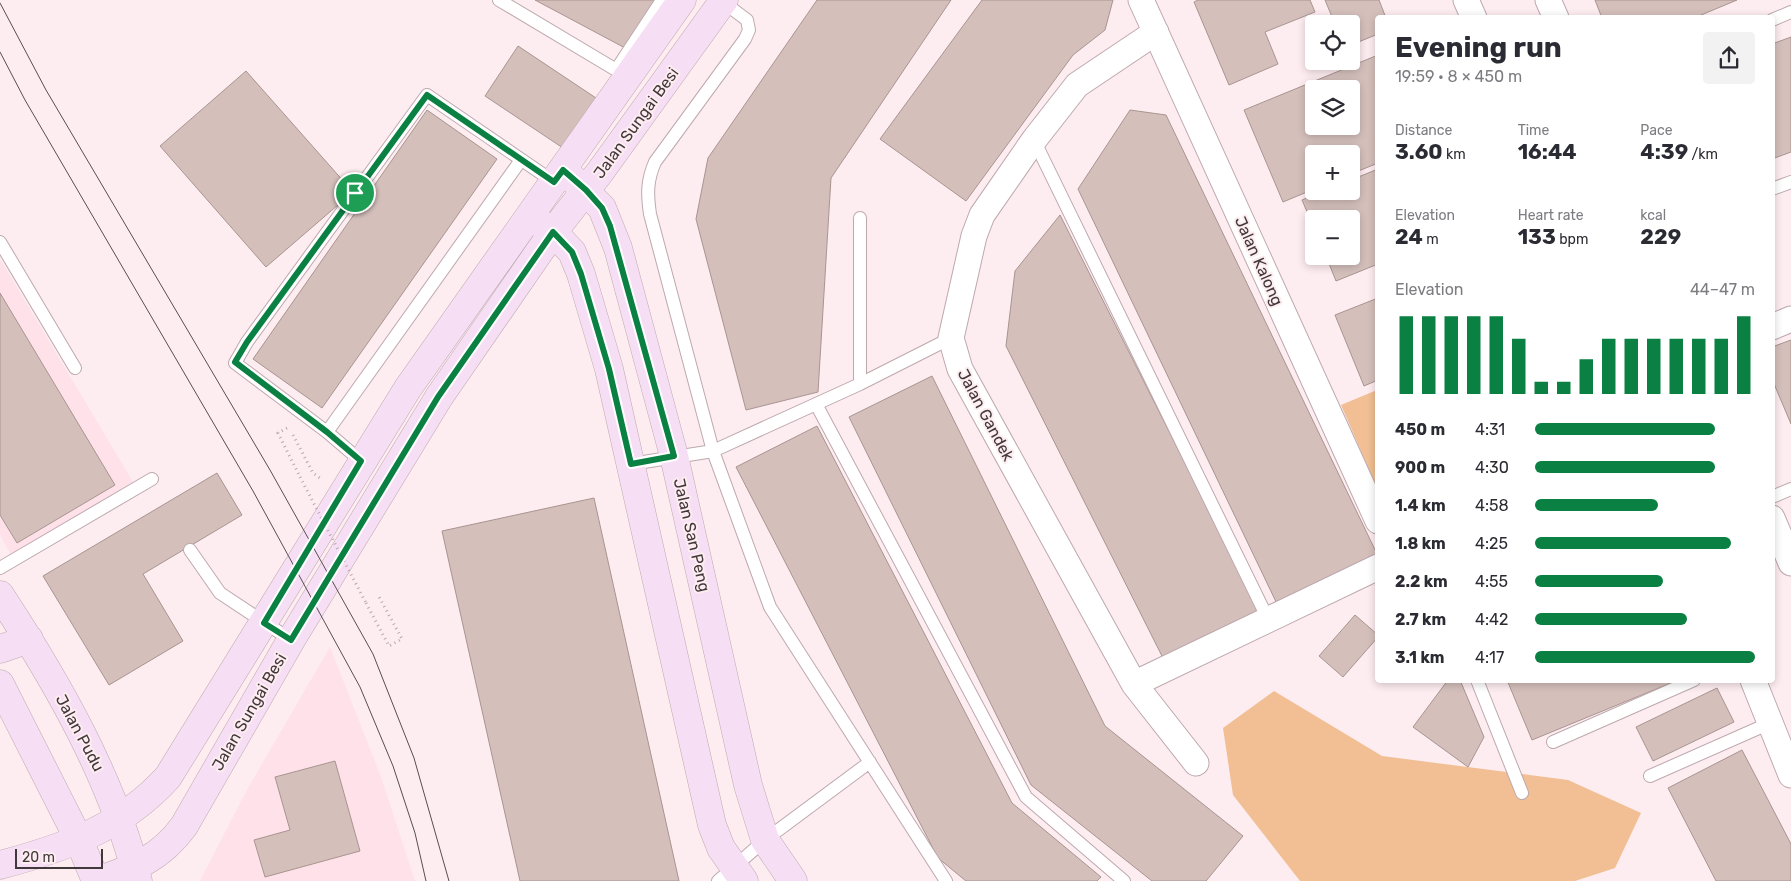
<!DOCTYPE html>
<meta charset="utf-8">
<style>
:root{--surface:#fff;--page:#f2f2f3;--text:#2b2b33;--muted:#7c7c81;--accent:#0b8043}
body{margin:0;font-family:Rubik,sans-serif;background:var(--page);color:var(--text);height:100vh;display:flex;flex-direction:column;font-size:19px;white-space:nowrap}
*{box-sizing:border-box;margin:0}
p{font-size:16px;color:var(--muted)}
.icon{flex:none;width:28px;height:28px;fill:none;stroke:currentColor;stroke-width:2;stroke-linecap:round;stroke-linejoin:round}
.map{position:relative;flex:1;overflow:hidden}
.side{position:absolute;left:1375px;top:15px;width:400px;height:668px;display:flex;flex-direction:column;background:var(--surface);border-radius:5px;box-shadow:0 2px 8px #0003}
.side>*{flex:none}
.fabs{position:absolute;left:1305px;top:15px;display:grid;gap:10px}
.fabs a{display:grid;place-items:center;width:55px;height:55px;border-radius:5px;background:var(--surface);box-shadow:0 2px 8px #0003;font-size:25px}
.scale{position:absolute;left:15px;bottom:12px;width:88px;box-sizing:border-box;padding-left:5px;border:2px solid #40383a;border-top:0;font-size:14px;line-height:18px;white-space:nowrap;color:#40383a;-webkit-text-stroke:4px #fdecf0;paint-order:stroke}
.pin{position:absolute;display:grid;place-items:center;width:42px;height:42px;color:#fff;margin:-21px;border:2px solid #fff;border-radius:50%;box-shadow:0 1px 5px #0007}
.round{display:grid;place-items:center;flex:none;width:52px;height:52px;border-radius:5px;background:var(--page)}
.headline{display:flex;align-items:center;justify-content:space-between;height:85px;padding:0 20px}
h1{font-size:28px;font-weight:700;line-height:38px}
.stats{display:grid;grid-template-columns:repeat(3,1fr);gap:8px;height:85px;padding:5px 20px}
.stats div{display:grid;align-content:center}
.stats b{font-size:21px;font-weight:700}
.stats small{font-size:14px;font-weight:400}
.stats p{font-size:14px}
.chart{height:140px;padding:10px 20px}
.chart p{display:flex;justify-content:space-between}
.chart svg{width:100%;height:90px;margin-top:5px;stroke:var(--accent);stroke-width:6}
ul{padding:0 20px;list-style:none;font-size:16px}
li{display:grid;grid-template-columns:80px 60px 1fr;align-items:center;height:38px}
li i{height:12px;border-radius:6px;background:var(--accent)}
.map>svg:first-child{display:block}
.built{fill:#ffe1e9}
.green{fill:#f1bf93}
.building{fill:#d4bfbb;stroke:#a89490;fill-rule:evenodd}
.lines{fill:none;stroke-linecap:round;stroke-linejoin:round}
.lane-casing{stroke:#bda9ae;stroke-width:14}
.street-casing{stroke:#bda9ae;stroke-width:27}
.secondary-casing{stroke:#bda9ae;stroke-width:29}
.path{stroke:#b6a9ac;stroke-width:3;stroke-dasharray:1 4;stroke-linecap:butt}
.lane{stroke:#fff;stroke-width:12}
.street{stroke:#fff;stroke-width:25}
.secondary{stroke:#f6def4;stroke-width:28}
.tram{stroke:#574e51;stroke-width:1}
.path-bridge{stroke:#b6a9ac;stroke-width:3;stroke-dasharray:1 4;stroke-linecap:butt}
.route-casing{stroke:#fff;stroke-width:10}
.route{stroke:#0b8043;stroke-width:6}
.labels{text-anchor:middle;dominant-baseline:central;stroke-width:4;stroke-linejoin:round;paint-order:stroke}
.street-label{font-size:16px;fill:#40383a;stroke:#fdecf0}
</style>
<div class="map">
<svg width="1791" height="881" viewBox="0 0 1791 881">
<rect width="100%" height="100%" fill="#fdecf0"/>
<path class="built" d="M0 259 133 482 11 555 0 535Z
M330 647 381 777 415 881H200L248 788Z"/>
<path class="green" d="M1377 390V488L1341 405Z
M1274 691 1382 756 1568 780 1641 813 1615 868 1575 881H1300L1233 795 1223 728Z"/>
<path class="building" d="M535 0H656L627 49Z
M817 0H951L831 178 818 392 746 410 696 219 708 158Z
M982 0H1113L1105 30 1073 55 966 201 880 139Z
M1198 0H1310L1315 12 1265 32 1278 64 1229 85 1194 2Z
M1325 0H1379L1386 18H1378V34L1351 45V24H1335Z
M1595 0H1737L1694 18H1602Z
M1791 37V152L1772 159V44Z
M518 46 596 98 563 148 485 96Z
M1378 55V163L1351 174V154H1314V189L1283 202 1244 110ZM1314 89H1351V126H1314Z
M246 71 353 192 266 267 160 146Z
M427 110 497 159 322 408 253 359Z
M1130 110 1166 115 1378 556 1279 608 1078 189Z
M1378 169V264L1336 281 1326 256H1351V219H1314V228L1302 200 1323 191H1351V180Z
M1060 215 1263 618 1167 666 1006 346 1015 271Z
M0 293 115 485 17 543 0 515Z
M1378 298V380L1364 386 1335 315Z
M1791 340V424L1772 379V347Z
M932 376 1105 726 1243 836 1206 881H1152L1031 785 849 417Z
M817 426 1012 803 1101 877 1097 881H966L938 858 736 467Z
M217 473 242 515 143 574 183 641 109 685 43 576Z
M594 498 679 881H520L442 531Z
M1355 615 1378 635V637L1343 677 1319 656Z
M1448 680H1460L1484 737 1468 767 1413 727Z
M1507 680H1678L1532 740Z
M1717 688 1734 722 1653 761 1636 727Z
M1742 750 1791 844V881H1716L1668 788Z
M335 761 360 851 265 877 254 840 290 830 275 777Z"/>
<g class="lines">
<g class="lane-casing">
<path id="lane" d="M499 0 628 77
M723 2 747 20 749 30 745 39 655 162C647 180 647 194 650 214L713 451 770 607 946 881
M1772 20 1791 12
M616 70 662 0
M1034 140 1268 619
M1772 189 1791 182
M860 218V384
M0 242 75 368
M816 404 1026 797 1124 881
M327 432 521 160
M361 461 327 432 235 363 247 342 427 95 554 182
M631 464 713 451 860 384 951 338
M1772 497 1791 489
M190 550 220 593 291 640
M0 568 152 479
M1477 680 1522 793
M1553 742 1694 680
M1650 776 1770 723
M718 881 765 840 870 762"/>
</g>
<g class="street-casing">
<path id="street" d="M1141 0 1378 521
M1466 0 1474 18
M1548 0 1556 18
M1156 32 1077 85 1034 140 982 215 974 236 951 338 960 369 1134 684 1196 763
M1772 327 1791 319
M1772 518 1791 563
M1753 680 1791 775
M1134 684 1378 567"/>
</g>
<g class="secondary-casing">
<path id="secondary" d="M573 179 602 208 618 248 674 456 748 785 765 840 793 881
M540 223 553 232 572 252 581 274 609 369 712 825 721 848 744 881
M0 595C57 682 113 779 138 881
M0 649 29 639
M0 684 79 840 96 881
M0 865C64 848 122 828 168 777L408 388 682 0
M97 881C134 868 160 859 184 826L291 640 439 397 553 232 600 172 724 0"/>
</g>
<path class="path" d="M287 428 278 433 300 477
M293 435 313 473 320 478
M366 603 389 646 402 639 378 595"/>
<use href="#lane" class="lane"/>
<use href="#street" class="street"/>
<use href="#secondary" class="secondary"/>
<path class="tram" d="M0 3 46 90 270 470 373 654 414 758 449 881
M0 52 25 100 253 491 360 687 393 766 415 833 426 881"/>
<path class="path-bridge" d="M300 477 366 603"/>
</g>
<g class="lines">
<g class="route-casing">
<path id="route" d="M427 95 554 182 563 170 586 190 602 208 610 226 674 456 631 464 609 369 581 274 572 252 553 232 438 397 291 640 264 623 361 461 327 432 235 362 247 342Z"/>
</g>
<use href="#route" class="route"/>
</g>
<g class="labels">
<g class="street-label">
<text transform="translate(636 123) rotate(-54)">Jalan Sungai Besi</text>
<text transform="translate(1259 261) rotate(66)">Jalan Kalong</text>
<text transform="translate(986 415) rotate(62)">Jalan Gandek</text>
<text transform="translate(692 535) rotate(77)">Jalan San Peng</text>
<text transform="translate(249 712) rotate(-60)">Jalan Sungai Besi</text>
<text transform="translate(80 733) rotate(62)">Jalan Pudu</text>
</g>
</g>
</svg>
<div class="fabs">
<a><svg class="icon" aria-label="locate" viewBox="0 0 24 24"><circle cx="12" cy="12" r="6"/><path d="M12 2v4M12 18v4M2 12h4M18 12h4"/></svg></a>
<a><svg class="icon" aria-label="layers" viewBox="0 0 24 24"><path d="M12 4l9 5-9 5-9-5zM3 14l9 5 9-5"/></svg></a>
<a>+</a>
<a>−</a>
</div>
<div class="scale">20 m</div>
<div class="pin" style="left:355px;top:193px;background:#1e9e55"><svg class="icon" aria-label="arrive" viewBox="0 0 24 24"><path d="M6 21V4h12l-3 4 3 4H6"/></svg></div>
<section class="side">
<div class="headline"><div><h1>Evening run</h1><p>19:59 · 8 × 450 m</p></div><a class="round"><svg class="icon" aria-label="share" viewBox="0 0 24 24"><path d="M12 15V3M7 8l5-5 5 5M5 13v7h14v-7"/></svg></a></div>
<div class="stats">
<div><p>Distance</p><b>3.60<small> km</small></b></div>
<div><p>Time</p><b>16:44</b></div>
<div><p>Pace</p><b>4:39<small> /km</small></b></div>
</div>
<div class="stats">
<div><p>Elevation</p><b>24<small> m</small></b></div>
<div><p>Heart rate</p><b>133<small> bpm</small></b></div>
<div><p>kcal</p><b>229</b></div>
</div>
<div class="chart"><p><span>Elevation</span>44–47 m</p>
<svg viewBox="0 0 160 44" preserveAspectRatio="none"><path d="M5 44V6M15 44V6M25 44V6M35 44V6M45 44V6M55 44V17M65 44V38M75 44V38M85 44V27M95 44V17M105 44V17M115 44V17M125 44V17M135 44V17M145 44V17M155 44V6"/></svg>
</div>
<ul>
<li><b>450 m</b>4:31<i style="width:82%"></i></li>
<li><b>900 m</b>4:30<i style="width:82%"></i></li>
<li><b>1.4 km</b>4:58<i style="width:56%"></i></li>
<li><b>1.8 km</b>4:25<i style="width:89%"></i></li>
<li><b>2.2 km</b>4:55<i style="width:58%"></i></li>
<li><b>2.7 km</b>4:42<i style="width:69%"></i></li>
<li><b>3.1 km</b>4:17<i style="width:100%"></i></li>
</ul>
</section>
</div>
